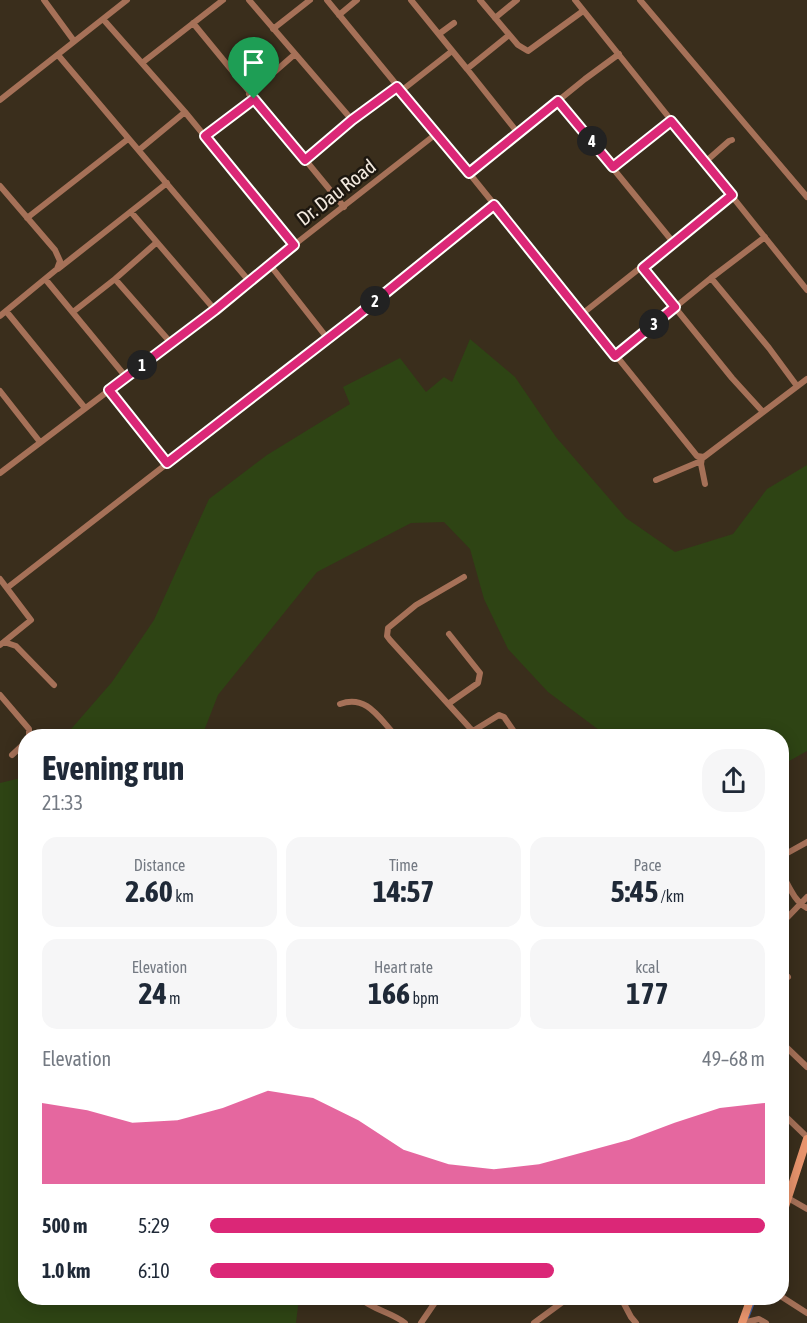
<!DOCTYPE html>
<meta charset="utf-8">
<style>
:root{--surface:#fff;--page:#f6f6f7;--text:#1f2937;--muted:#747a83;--accent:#db2777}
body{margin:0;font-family:"Asap Condensed",sans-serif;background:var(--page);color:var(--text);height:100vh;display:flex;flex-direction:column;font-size:22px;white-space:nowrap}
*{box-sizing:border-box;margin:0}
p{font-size:20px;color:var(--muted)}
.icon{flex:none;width:33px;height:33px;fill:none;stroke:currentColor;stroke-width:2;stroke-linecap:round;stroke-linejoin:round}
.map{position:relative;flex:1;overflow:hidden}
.side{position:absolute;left:18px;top:729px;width:771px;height:576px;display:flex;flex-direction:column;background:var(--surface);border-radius:24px;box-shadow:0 3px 15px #0003}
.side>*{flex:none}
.pin{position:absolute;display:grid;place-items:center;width:51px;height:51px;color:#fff;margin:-62px -26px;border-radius:50% 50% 50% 0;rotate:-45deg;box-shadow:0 0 6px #0007}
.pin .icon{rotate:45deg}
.km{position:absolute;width:30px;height:30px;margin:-15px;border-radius:50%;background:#222;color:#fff;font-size:16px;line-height:30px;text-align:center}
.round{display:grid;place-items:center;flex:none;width:63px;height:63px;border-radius:24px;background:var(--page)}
.overview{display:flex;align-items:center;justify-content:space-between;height:102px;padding:0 24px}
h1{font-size:33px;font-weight:700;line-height:45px}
.figures{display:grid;grid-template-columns:repeat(3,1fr);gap:9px;height:102px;padding:6px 24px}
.figures div{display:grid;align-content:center;border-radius:15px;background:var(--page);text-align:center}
.figures b{font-size:30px;font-weight:700}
.figures small{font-size:16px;font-weight:400}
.figures p{font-size:16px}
.chart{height:168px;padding:12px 24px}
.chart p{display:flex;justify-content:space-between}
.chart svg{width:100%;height:108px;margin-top:6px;fill:var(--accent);opacity:.7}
ul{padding:0 24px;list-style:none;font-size:20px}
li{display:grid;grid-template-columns:96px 72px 1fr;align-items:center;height:45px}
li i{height:15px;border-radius:8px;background:var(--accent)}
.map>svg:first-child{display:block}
.green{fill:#2e4414}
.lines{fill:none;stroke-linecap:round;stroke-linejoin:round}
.stream{stroke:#3e5d9d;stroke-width:1.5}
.street{stroke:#a67158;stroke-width:6}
.secondary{stroke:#e8946c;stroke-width:8}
.route-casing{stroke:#fff;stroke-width:12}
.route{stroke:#db2777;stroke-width:8}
.labels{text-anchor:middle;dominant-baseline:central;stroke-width:5;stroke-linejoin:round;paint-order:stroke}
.street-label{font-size:20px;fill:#f2e9de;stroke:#1d170f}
</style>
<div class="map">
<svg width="807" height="1323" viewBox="0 0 807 1323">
<rect width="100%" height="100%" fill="#3a2e1c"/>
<path class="green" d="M470 339 515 377 556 437 626 518 675 552 733 534 767 489 807 465V751L782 765V736H607L548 692 508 649 484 599 470 549 444 522 411 523 317 572 218 695 202 736H65L112 682 154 620 209 499 267 455 350 404 343 387 400 358 426 392 444 377 452 382Z
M25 777 26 1298H299L296 1323H0V783Z"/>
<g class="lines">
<path class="stream" d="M748 1319 756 1298"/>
<path class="street" d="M44 0 74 41
M249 0 352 120
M327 0 469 173 697 456 704 457 807 379
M411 0 467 69 509 35
M480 0 518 45 528 51 583 11
M575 0 807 290
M640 0 807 197
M339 15 357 0
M495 18 517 0
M103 19 185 112 294 245
M193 23 344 207
M273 29 310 0
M439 34 454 23
M58 55 249 281
M142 63 223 0
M467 69 518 133
M401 91 452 51
M249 94 295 54
M0 100 127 0
M558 101 673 242
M205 136 254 99
M139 150 185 112
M305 160 352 120 397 87
M704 163 729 141 732 140
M613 167 671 121
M469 173 585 79 619 54
M0 186 55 250 60 261 57 269 0 316
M131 212 215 310
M27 218 128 139
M270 265 328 339
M643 268 732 378 763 412
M58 269 167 183
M711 278 769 348 797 386
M115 279 171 343
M46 280 126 377
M6 311 85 408
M73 312 115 279 156 243
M582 314 732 195
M615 356 711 278 765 237
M109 390 167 463
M0 391 40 442
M702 458 701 464 705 484
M0 473 215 310 294 245 436 134
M656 480 701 461
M464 577 416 605 388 628 387 636 390 640 469 727 473 731 472 736
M0 579 31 620 0 645
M7 588 357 316 494 205
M4 642 16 646 54 685
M0 695 29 729V736
M340 704C368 694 380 720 396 736
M448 704 478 683 480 673 449 634
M473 731 499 715 504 717 517 736
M12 755 26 742
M782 856 807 842
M782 874C789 886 794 901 807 908
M782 923 807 897
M782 981 788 977
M782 1043 807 1067
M782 1113 807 1137
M788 1198 807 1209
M782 1297 807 1313
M360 1298C373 1310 391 1312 405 1323
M621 1298 631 1317 636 1323
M421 1323 438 1298
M534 1323 568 1298
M743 1323 759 1319 766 1323"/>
<path class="secondary" d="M782 1216 807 1139
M742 1323 751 1298"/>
</g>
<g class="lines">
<g class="route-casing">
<path id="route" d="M397 87 469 173 558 101 613 167 671 121 732 195 643 268 675 307 615 356 494 205 357 316 167 463 109 390 215 310 294 245 205 136 254 99 305 160 352 120Z"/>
</g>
<use href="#route" class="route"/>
</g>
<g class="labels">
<g class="street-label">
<text transform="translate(336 192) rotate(-38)">Dr. Dau Road</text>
</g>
</g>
</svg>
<div class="pin" style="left:254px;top:99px;background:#1e9e55"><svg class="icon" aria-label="arrive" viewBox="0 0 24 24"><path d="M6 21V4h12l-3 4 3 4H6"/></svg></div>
<b class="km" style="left:142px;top:365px">1</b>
<b class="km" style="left:375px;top:301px">2</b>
<b class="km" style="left:654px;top:324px">3</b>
<b class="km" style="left:592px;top:141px">4</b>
<section class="side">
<div class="overview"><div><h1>Evening run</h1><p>21:33</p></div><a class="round"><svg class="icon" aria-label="share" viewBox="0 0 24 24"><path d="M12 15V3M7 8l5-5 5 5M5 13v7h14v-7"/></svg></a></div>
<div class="figures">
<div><p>Distance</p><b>2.60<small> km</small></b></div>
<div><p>Time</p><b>14:57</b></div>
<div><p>Pace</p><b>5:45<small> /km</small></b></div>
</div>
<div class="figures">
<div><p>Elevation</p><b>24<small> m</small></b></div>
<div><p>Heart rate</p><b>166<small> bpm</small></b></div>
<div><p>kcal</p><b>177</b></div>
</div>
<div class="chart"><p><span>Elevation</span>49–68 m</p>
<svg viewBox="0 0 160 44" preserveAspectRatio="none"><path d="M0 44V11L10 14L20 19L30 18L40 13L50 6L60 9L70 18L80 30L90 36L100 38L110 36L120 31L130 26L140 19L150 13L160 11V44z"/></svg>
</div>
<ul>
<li><b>500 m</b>5:29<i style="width:100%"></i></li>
<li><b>1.0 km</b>6:10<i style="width:62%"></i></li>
</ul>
</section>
</div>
